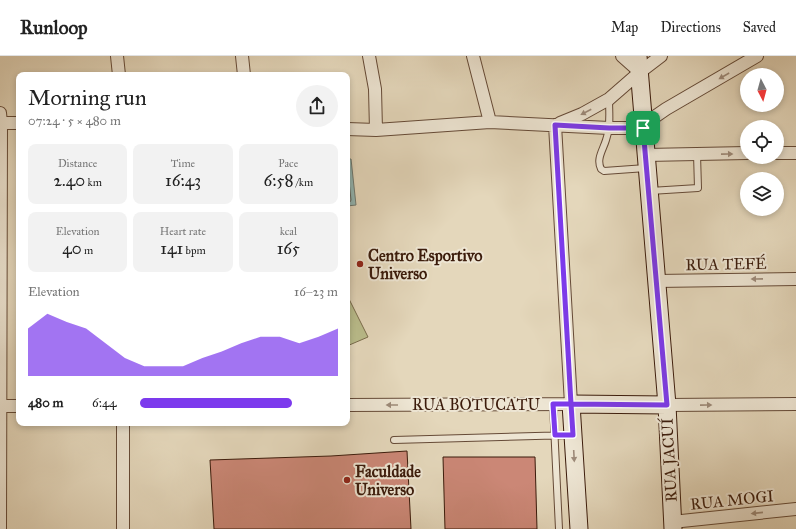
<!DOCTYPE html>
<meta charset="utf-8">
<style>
:root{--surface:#fff;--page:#f2f2f2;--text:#222;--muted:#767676;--line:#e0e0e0;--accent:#7c3aed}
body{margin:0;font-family:"IM FELL Great Primer",serif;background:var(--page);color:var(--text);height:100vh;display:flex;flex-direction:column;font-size:15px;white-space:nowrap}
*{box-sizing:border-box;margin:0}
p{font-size:13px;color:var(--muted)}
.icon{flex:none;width:22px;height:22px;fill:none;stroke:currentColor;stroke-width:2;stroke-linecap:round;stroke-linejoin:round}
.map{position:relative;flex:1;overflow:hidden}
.panel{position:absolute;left:16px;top:16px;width:334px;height:354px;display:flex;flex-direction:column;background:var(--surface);border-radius:8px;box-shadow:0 2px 6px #0003}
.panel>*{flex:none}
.needle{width:26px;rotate:174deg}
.controls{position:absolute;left:740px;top:12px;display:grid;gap:8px}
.controls a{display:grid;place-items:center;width:44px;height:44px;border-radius:50%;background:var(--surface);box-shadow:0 2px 6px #0003;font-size:20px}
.pin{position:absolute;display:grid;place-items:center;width:34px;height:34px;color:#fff;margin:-17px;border-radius:8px;box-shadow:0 2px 6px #0006}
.round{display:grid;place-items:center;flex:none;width:42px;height:42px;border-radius:21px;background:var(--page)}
.summary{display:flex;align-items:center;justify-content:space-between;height:68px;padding:0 12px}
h1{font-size:22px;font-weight:600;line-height:30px}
.stats{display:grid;grid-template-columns:repeat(3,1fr);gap:6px;height:68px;padding:4px 12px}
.stats div{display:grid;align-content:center;border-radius:8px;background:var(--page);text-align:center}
.stats b{font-size:17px;font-weight:600}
.stats small{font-size:11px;font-weight:400}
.stats p{font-size:11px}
.chart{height:112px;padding:8px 12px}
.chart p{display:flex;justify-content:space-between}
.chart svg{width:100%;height:72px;margin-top:4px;fill:var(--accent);opacity:.7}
ul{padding:0 12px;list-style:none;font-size:13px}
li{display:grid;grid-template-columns:64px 48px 1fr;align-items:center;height:30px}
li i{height:10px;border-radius:5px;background:var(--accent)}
header{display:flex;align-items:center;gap:24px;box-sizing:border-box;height:56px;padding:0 20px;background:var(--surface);border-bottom:1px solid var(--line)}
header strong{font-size:19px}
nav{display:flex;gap:22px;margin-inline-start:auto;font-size:14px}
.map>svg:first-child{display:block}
.green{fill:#babd8c;stroke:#7a6c4c}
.water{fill:#95b9b4;stroke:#717a70}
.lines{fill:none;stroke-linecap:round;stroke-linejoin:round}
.shore{stroke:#686a60;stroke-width:1}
.building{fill:#cb8776;stroke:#3b1b0b}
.lane-casing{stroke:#654a37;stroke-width:8}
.street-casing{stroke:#654a37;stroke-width:14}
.secondary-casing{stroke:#3b1b0b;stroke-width:19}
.lane{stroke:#ede5d3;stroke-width:6}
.street{stroke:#ede5d3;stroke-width:12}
.secondary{stroke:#ede5d3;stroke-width:17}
.oneway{fill:#9d8a79}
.route-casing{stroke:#fff;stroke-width:8}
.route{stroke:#7c3aed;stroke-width:5}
.poi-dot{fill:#8f2418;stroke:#ede5d3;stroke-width:1.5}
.labels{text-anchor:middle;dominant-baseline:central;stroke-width:4;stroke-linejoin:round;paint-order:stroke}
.poi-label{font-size:16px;font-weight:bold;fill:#3b1b0b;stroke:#ede5d3;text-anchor:start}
.street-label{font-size:16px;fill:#3b1b0b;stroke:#ede5d3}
</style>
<header>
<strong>Runloop</strong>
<nav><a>Map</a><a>Directions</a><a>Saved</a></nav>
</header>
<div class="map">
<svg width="796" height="473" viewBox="0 0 796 473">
<rect width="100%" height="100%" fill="#e4d7bb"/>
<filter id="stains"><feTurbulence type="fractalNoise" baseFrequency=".005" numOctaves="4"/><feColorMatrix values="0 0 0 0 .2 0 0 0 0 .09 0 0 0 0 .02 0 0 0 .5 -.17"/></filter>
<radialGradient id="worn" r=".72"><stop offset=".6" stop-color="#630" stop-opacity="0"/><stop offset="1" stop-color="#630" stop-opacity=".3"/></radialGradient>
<path class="green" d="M347 239 368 281 347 290Z"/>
<path class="water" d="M347 103H351L356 149 347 150Z"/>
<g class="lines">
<path class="shore" d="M347 107 351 144 350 146H347"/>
</g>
<path class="building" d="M407 395 411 473H214L210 404 331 400Z
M443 401H535L537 473H445Z"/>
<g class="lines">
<g class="lane-casing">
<path id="lane" d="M609 43C609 56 611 71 606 84 603 94 596 103 601 113L604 115 646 112
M650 135 698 132 697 98
M553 348 559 473
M394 384 572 379"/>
</g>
<g class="street-casing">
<path id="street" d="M117 0 119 19
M242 0 244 19
M369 0 375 33 376 74
M473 0 490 66
M622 0 640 16
M0 57 1 67 0 473
M0 67H19
M560 67 582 58 609 43 640 16 661 0
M347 73 376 74 490 66 609 72H643L653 62 666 53 757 0
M777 97H796
M646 99 747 97
M656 225 796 223
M347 349 571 348 555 69
M667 349 796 348
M0 350H19
M672 466 796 453
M123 473V367"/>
</g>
<g class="secondary-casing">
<path id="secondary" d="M638 0 667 349 673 473
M579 473 571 348 667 349"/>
</g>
<use href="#lane" class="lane"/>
<use href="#street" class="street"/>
<use href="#secondary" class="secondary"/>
</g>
<defs><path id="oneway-solid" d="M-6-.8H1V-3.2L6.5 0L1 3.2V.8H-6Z"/></defs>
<g class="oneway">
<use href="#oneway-solid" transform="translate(724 20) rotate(150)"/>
<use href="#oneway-solid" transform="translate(586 56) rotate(152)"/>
<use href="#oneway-solid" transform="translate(727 98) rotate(-1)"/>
<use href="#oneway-solid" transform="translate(757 223) rotate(179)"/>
<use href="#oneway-solid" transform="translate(392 349) rotate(180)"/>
<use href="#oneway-solid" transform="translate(706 349) rotate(-1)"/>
<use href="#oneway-solid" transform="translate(574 400) rotate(87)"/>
<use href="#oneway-solid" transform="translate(757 457) rotate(174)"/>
</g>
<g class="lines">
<g class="route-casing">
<path id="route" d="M643 72H609L555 69 571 348H553L555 379H573L571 348 667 349 643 72"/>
</g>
<use href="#route" class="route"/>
</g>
<g class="poi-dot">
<circle cx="360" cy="208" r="4"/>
<circle cx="347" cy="424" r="4"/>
</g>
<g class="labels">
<g class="poi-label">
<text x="368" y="199">Centro Esportivo<tspan x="368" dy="18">Universo</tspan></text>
<text x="355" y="415">Faculdade<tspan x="355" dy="18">Universo</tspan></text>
</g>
<g class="street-label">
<text transform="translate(726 208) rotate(-1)">RUA TEFÉ</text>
<text x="476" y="348">RUA BOTUCATU</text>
<text transform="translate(669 404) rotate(-93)">RUA JACUÍ</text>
<text transform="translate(732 444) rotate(-6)">RUA MOGI</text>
</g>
</g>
<rect width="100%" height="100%" filter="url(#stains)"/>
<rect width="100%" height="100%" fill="url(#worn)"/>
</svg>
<div class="controls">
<a><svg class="needle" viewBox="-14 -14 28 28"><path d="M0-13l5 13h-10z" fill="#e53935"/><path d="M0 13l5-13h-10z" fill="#767676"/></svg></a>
<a><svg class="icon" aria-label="locate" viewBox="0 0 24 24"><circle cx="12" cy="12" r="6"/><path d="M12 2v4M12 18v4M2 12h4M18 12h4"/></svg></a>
<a><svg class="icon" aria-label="layers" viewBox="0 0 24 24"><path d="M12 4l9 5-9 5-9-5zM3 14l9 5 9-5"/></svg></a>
</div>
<div class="pin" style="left:643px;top:72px;background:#1e9e55"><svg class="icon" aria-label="arrive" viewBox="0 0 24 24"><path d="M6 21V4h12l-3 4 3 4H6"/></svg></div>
<section class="panel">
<div class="summary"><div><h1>Morning run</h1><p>07:24 · 5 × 480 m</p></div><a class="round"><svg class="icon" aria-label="share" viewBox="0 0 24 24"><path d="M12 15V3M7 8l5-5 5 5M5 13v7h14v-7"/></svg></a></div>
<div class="stats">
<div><p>Distance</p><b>2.40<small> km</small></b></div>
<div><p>Time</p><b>16:43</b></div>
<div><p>Pace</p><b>6:58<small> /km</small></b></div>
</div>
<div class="stats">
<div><p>Elevation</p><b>40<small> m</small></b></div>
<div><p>Heart rate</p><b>141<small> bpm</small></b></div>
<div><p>kcal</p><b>165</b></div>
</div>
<div class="chart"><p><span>Elevation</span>16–23 m</p>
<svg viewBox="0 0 160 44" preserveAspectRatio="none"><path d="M0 44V15L10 6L20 11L30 15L40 24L50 33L60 38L70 38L80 38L90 33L100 29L110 24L120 20L130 20L140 24L150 20L160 15V44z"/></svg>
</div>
<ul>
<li><b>480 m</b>6:44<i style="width:77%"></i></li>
</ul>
</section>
</div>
